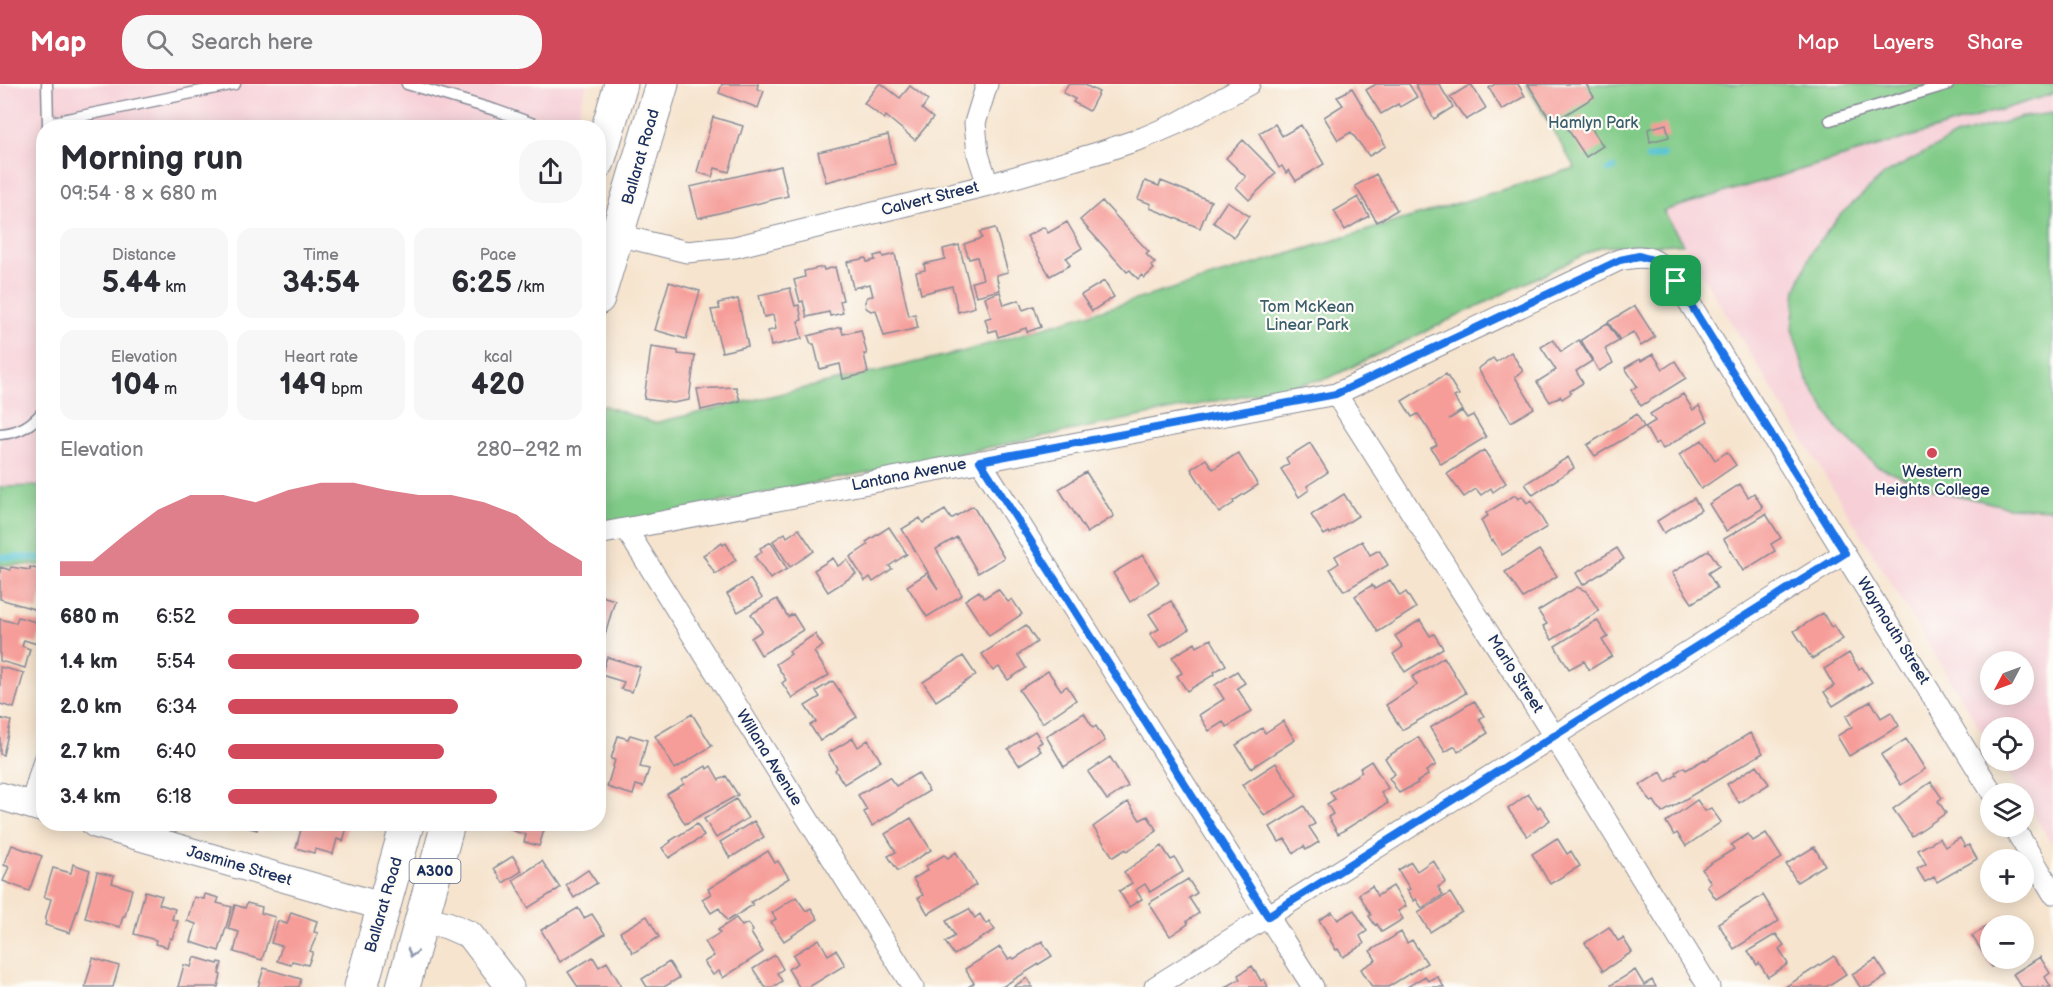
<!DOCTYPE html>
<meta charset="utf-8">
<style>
:root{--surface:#fff;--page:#f7f7f7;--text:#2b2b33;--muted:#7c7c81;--accent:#d1495b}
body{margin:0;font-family:"Balsamiq Sans",sans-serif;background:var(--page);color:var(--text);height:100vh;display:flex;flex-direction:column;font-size:22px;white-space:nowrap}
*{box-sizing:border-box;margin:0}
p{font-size:20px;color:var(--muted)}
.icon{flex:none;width:33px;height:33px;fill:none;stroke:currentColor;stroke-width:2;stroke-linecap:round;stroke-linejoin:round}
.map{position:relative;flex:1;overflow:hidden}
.details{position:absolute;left:36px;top:36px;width:570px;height:711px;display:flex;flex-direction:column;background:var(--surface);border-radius:24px;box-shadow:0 3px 15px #0003}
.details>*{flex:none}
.needle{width:39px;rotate:229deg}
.fabs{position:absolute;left:1980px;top:567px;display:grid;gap:12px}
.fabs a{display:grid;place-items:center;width:54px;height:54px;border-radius:50%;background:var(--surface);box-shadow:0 3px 15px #0003;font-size:30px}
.pin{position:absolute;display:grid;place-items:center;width:51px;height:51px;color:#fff;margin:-26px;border-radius:12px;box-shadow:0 3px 9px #0006}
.round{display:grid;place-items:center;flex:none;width:63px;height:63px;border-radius:24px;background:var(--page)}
.headline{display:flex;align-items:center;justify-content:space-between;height:102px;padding:0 24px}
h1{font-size:33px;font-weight:700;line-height:45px}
.figures{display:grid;grid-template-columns:repeat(3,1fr);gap:9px;height:102px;padding:6px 24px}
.figures div{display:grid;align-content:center;border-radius:15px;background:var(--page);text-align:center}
.figures b{font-size:30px;font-weight:700}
.figures small{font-size:16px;font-weight:400}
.figures p{font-size:16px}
.chart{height:168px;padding:12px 24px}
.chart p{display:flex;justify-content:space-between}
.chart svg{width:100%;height:108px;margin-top:6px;fill:var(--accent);opacity:.7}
ul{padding:0 24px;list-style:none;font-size:20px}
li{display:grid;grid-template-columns:96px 72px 1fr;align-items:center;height:45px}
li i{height:15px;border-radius:8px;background:var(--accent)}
header{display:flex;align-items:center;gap:36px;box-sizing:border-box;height:84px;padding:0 30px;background:var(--accent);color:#fff}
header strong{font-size:28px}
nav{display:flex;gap:33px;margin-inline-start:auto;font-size:21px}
.search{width:420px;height:54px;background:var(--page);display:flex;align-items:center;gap:15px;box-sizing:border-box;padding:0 21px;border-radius:24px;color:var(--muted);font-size:22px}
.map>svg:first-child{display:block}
.built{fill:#f6cfd7;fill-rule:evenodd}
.green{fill:#81cb88;stroke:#4e7d73;stroke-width:1.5}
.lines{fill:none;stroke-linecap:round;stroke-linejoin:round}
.stream{stroke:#59c4d2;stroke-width:7}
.building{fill:#f69d99}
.service-casing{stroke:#888a96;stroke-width:13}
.minor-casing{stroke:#888a96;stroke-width:23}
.tertiary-casing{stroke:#888a96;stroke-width:29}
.trunk-casing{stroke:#888a96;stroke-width:35}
.service{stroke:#fff;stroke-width:10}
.minor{stroke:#fff;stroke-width:21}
.tertiary{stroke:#fff;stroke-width:27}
.trunk{stroke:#fff;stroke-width:33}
.oneway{stroke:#8d97ae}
.route-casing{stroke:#fff;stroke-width:12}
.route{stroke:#1a73e8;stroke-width:8}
.poi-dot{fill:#d1495b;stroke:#fdfcf7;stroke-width:2}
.labels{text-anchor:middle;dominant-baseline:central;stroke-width:4.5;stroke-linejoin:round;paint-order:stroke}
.shield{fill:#fdfcf7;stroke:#5f6c8c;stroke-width:1.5}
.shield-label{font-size:15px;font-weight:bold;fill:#1b2f5e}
.park-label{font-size:16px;fill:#3a5e6b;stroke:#fdfcf7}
.street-label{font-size:16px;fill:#1b2f5e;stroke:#fdfcf7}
.poi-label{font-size:16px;fill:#1b2f5e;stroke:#fdfcf7}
</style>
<header>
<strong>Map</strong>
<div class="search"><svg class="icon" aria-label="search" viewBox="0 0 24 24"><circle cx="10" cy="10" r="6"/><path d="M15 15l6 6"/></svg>Search here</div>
<nav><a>Map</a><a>Layers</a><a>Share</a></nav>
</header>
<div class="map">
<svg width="2053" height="903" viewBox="0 0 2053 903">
<rect width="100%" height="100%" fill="#fdfcf7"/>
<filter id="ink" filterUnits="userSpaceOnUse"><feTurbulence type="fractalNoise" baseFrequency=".0167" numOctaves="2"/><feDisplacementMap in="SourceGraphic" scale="12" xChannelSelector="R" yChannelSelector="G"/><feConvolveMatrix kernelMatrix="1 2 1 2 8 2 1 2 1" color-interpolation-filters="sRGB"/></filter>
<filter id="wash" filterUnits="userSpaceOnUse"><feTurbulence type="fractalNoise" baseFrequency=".008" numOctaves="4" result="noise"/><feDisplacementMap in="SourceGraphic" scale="24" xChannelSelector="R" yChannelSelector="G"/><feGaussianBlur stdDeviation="1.35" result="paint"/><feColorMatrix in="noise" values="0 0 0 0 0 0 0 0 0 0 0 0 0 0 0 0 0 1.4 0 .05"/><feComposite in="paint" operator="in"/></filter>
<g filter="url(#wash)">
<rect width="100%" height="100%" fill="#f6e4ce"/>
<path class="built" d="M0 0H587L574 43 44 44 43 402 0 403Z
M2053 10V762L2024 714V710L2020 709 2000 677 2024 676V644H1990V661L1663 127ZM1990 578H2024V610H1990Z"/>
<path class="green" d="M1526 0H2053V10L1663 127 1683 160 1600 163 1329 294 599 443 598 332 602 321 654 339 965 267 1575 84Z
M2053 29V425L2008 423 1934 406 1877 382 1838 346 1807 296 1792 245 1796 205 1812 167 1841 130 1885 90 1955 52 2023 33Z
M43 402V481H0V403Z"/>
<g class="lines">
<path class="stream" d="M1648 74 1663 71
M1608 86 1614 84
M0 473 44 474"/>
</g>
<g id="blocks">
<path class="building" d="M722 0H758L757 5 764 7 758 24 719 9Z
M879 0H882L900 14 910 2 928 16 922 25 933 34 915 56 886 32 884 35 864 19Z
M1068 0H1083L1099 8 1089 27 1073 18 1075 15 1063 9Z
M1376 0H1409L1417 13 1400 23 1398 20 1381 30 1366 6Z
M1415 0H1439L1453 23 1434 35Z
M1471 0 1486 24 1466 36 1450 13Z
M1495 0H1518L1525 12 1502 26 1489 4Z
M1528 0H1586L1594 13 1552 39Z
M1352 4 1386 62 1369 72 1351 48 1338 56 1324 33 1343 21 1337 13Z
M1583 31 1603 62 1586 73 1565 41Z
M713 33 743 42 729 88 715 84 712 93 697 88Z
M1275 40 1282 52 1301 41 1324 80 1296 97 1289 86 1286 89 1282 82 1279 84 1259 49Z
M1666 40 1669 53 1650 58 1648 45Z
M888 51 895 80 826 98 818 68Z
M1243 56 1276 89 1249 116 1236 103 1246 93 1226 74Z
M781 82 788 112 698 134 690 103Z
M1376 90 1397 126 1377 138 1355 102Z
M1145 97 1159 102 1161 97 1211 117 1200 144 1150 124 1151 120 1138 115Z
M1358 113 1369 132 1345 146 1334 127Z
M1102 117 1149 168 1146 170 1155 179 1151 182 1154 185 1144 194 1142 191 1138 195 1130 186 1127 188 1080 136Z
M1227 117 1249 132 1234 153 1213 138Z
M1067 138 1082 164 1066 174 1070 181 1050 192 1027 152 1044 143 1048 149Z
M995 144 1008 188 996 191 1000 206 976 212 972 198 983 195 977 173 969 175 964 160 982 154 980 148Z
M959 161 975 223 958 228 952 202 921 210 916 188 925 186 924 180 945 175 943 165Z
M882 170 883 173 895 170 909 232 915 230 918 244 884 252 876 226 871 227 866 224 865 218 867 213 873 212 870 200 853 204 847 178 866 174 867 178 875 176 874 172Z
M823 183 824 186 835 183 843 216 840 217 843 229 830 232 829 228 807 233 803 217 800 218 794 196 805 193 804 187Z
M1104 197 1114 213 1092 227 1081 211Z
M669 198 700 207 686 255 655 246Z
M790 204 795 222 799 221 802 236 798 237 802 255 771 262 768 247 776 245 773 231 764 233 759 211Z
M1000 208 1004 221 1019 216 1023 226 1034 222 1041 243 1027 248 1026 244 998 253 996 246 989 248 985 235 991 233 985 213Z
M738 215 748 262 722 268 711 226 720 225 718 219Z
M1635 222 1655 253 1641 262 1633 248 1620 256 1608 238Z
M1607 239 1619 257 1605 265 1613 279 1599 287 1581 256Z
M841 243 843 250 861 246 867 270H864L868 289 843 295 840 280 820 285 814 260H811L808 252Z
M1553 256 1561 268 1579 256 1592 277 1576 287 1583 299 1570 307 1571 309 1562 315 1560 312 1550 318 1537 298 1556 286 1541 263Z
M651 263 678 267V270L695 272 689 316 673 319 644 315Z
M1511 268 1523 287 1515 293 1534 324 1511 338 1478 285 1493 274 1496 278Z
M1653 270 1663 285 1675 277 1686 294 1641 322 1631 306 1637 302 1625 284 1640 275 1641 277Z
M1446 290 1459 311 1454 313 1462 326 1449 335 1462 327 1467 334 1473 331 1486 353 1441 380 1431 364 1437 361 1429 346 1418 330 1412 333 1402 317Z
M736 303 740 317 701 326 697 305Z
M1683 310 1693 326 1699 322 1708 337 1663 365 1658 358 1655 360 1645 343 1655 337 1650 330Z
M1637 330 1644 343 1595 372 1587 361Z
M1702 356 1715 376 1727 368 1736 381 1701 405 1679 371Z
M1310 359 1328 388 1307 402 1309 406 1299 413 1281 385 1289 380 1286 374Z
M1484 366 1506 399 1493 408 1491 404 1481 411 1476 405 1464 413 1447 390Z
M1238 369 1258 401 1233 417 1234 419 1219 429 1191 385 1206 375 1213 385Z
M1568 373 1574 384 1533 411 1525 400Z
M1086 388 1114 432 1087 449 1059 405Z
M1740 400 1748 413 1754 409 1763 424 1726 447 1709 420Z
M1344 410 1358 432 1330 450 1329 448 1324 451 1311 431Z
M1515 411 1518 415 1522 412 1527 419 1531 416 1547 443 1502 471 1493 456 1491 457 1481 436 1488 432 1486 429Z
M1694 414 1701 426 1664 449 1657 437Z
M973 422 1004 474 978 489 957 453 936 465 962 511 927 533 907 502 927 489 938 505 902 445 920 434 923 439 945 426 951 435Z
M1766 430 1781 454 1771 460 1775 467 1743 487 1724 455Z
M889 443 907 470 889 482 892 485 873 498 870 493 865 497 850 473 868 461 866 458Z
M799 445 814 467 790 483 773 457 785 449 787 453Z
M1362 457 1370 471 1379 466 1388 481 1344 507 1330 485 1339 479 1335 472Z
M771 458 787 485 770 495 755 473 762 468 760 464Z
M722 459 723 461 726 459 736 476 715 490 703 471Z
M1617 464 1624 475 1583 501 1576 489Z
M1539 466 1557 492 1523 514 1505 488Z
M1709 466 1719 482 1708 489 1717 504 1692 519 1672 489Z
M1143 471 1159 498 1130 518 1113 489Z
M833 474 838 482 847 476 856 490 828 508 814 486Z
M0 483 10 486 11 483 30 486V483L44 487V505L37 526 0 515Z
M750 495 762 514 738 528 727 510Z
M1390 496 1400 512 1406 508 1416 524 1378 548 1355 512 1372 501 1375 505Z
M1577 503 1586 507 1599 527 1552 556 1543 542 1547 540 1538 527Z
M998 505 1008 518 1012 515 1022 530 989 552 965 516 979 507 984 514Z
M598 511 615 516 601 565 598 564Z
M777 515 788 533 793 530 803 546 761 571 751 554 762 547 751 530Z
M1171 517 1189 545 1160 564 1150 550 1159 545 1149 530Z
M1823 529 1831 543 1834 541 1843 555 1812 575 1794 547Z
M18 533 43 540 37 560 24 556 22 562 30 565 25 584 0 577V535L16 539Z
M1420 536 1430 552 1434 550 1443 564 1405 588 1393 570 1403 563 1395 552Z
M1597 536 1608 553 1602 556 1612 572 1589 586 1584 577 1569 585 1555 562Z
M1026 541 1037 558 1018 571 1026 584 1008 596 999 583 993 587 982 570Z
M815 550 823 562 814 568 829 591 792 614 782 599 786 596 776 580 791 570 789 567Z
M1211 555 1226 581 1214 588 1215 590 1187 607 1177 592 1182 589 1172 573 1195 559 1197 563Z
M1849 569 1859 585 1862 583 1872 598 1833 622 1824 608 1834 602 1824 585Z
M963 572 976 591 936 617 923 598Z
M607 573 640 583 632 608 621 605 624 598 601 591Z
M1444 573 1466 609 1402 646 1386 621 1417 601 1412 593Z
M0 583 24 589 14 624 0 620Z
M1048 587 1061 606 1067 602 1076 616 1042 639 1019 606Z
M1237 587 1245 599 1237 604 1252 627 1227 643 1223 638 1209 647 1199 631 1224 615 1215 601Z
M833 597 857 633 820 657 810 641 816 638 805 622 820 613 816 607Z
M1474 617 1484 632 1479 635 1488 649 1458 668 1455 662 1445 668 1430 644Z
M1871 617 1881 634 1891 628 1899 642 1849 672 1837 652 1852 643 1846 632Z
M1084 629 1093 644 1096 642 1105 657 1064 683 1046 652Z
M692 630 712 662 675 685 655 652Z
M0 634 11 637 3 671 0 670Z
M1283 637 1295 656 1251 684 1236 661 1262 644 1265 649Z
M1035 647 1042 658 1037 661 1041 667 1019 681 1008 665Z
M1750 649 1763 669 1662 729 1654 717 1651 718 1640 701 1661 688 1666 698 1677 691 1676 688 1684 683 1686 686 1705 675 1706 676Z
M630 651 647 656 640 683 649 685 643 703 636 701 633 711 607 703 615 676 611 675 618 652 628 655Z
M1418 653 1436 681 1426 687 1428 691 1417 698 1418 699 1399 709 1389 694 1395 690 1385 674Z
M853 654 858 663 868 656 881 677 844 700 835 686 837 684 828 669Z
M1906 655 1925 685 1901 701 1881 671Z
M1110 673 1128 702 1107 716 1088 688Z
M1371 677 1388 704 1381 709 1388 719 1338 750 1328 733 1333 730 1327 720 1335 715 1330 708 1362 688 1360 684Z
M1276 679 1297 712 1265 732 1242 701Z
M1757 681 1769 700 1739 719 1727 700Z
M706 682 707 685 711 682 719 696 726 692 738 711 685 740 667 710 684 700 682 696Z
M918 689 929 707 872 742 864 728 867 726 858 711 889 693 896 702Z
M1931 698 1942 714 1938 717 1946 729 1912 752 1893 725Z
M1528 710 1538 724 1540 722 1550 736 1527 752 1508 725Z
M736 715 748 734 716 754 704 735Z
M1697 716 1705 727 1711 724 1721 738 1686 762 1677 749 1674 751 1666 738Z
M1128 718 1140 736 1148 732 1157 747 1127 767 1126 765 1113 773 1093 743Z
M1304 722 1315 740 1309 743 1319 758 1306 766 1304 762 1294 769 1285 755 1279 758 1270 743Z
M911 734 931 766 898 787 888 772 896 768 885 750Z
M754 737 764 753 730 774 720 758Z
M236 740H259L257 746Z
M297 740H348L343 757 337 755 333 770 315 765 314 769 296 764 302 742Z
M513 740H546L539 762 524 758 526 751 511 746Z
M697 740 704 752 669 774 662 764 671 758 670 757Z
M1766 749 1782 774 1716 815 1707 802 1711 799 1702 785 1734 765 1731 761 1748 750 1753 757Z
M1557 754 1567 770 1571 767 1580 782 1550 800 1532 770Z
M1940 754 1945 763 1960 754 1965 763 1969 761 1977 775 1937 798 1934 793 1925 798 1917 785 1926 780 1918 766Z
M12 761 42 772 29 807 3 797 9 783 4 781Z
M1162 762 1171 776 1175 774 1183 788 1150 808 1145 800 1136 806 1142 815 1129 823 1119 807 1132 799 1124 788Z
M1814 763 1825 781 1797 798 1786 780Z
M768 767 775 779 778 777 789 794 751 818 753 821 727 837 719 824 711 829 702 815 711 810 708 805Z
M956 768 976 801 928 830 918 814 923 811 913 795 928 786 926 782 944 771 948 774Z
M513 772 522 787 503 799 494 784Z
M1433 776 1446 798 1438 803 1443 811 1422 824 1416 815 1414 817 1407 806 1410 805 1398 786 1411 778 1417 787Z
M542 777 560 804 528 824 513 796Z
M73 780 90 786 70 849 45 841 46 837 45 836 51 815 44 813 53 784 71 789Z
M588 786 597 799 574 814 566 801Z
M97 788 114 792 112 799 132 805 125 832H123L120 843 85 834Z
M1188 795 1197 809 1189 814 1199 829 1187 837 1188 840 1170 852 1149 819Z
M1372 802 1377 812 1393 802 1406 822 1398 827 1403 835 1382 848 1377 840 1375 841 1369 832 1371 831 1359 810Z
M145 807 162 812 159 820 175 825 172 835 178 837 172 855 170 854 167 863 155 860 156 856 134 850Z
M1450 809 1462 828 1430 848 1418 829Z
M205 810 219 814 217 819 232 823 219 867 191 858 196 840 187 837 194 813 204 815Z
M1763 811 1779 837 1734 865 1718 839Z
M796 813 806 827 811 824 818 835 784 857 771 838 776 835 772 829Z
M247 819 262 823 261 829 275 833 262 876 234 868 239 848 228 845 235 821 245 824Z
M578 824 584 834 592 830 605 850 560 878 541 846Z
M969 825 975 834 980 830 986 840 989 837 995 846 954 871 945 858 955 852 946 837Z
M1354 826 1367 847 1360 852 1364 860 1343 873 1338 865 1336 866 1330 856 1331 855 1319 836 1332 828 1338 836Z
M291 828 317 837 314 848 318 849 310 867 313 868 308 881 292 877 291 881 277 877 282 862 271 859 278 837 287 840Z
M2005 831 2012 842H1990V874H2006L1992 883 1972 852Z
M647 832 659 853 633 869 620 848Z
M736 834 742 842 748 839 753 847 751 849 763 868 723 894 719 887 713 891 704 878 714 872 705 858 720 849 718 846Z
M1609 843 1618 857 1623 854 1632 868 1603 887 1585 859Z
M1401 848 1407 859 1412 856 1427 879 1388 903H1372L1361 885 1376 876 1370 867Z
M1776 850 1784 861 1779 865 1788 880 1768 893 1759 879 1757 881 1748 867Z
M819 855 828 871 836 866 845 881 809 903H799L788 885 798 879 793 871Z
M1042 857 1052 872 1002 903H968L974 899 965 885 1000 863 1008 875 1012 873 1014 875Z
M775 871 783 885 777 889 782 897 773 903H765L753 885Z
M1834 872 1846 890 1826 903H1785Z
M194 873 218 880 219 878 222 879 219 890 221 891 218 903H178L184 881 191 883Z
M593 873 599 883 607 878 621 901 618 903H578L568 888Z
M2040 873 2050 889 2045 893 2051 903H2022L2013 890Z
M93 874 119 882 113 903H85Z
M1876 875 1887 892 1869 903H1860L1852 890Z
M669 878 679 894 664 903H647L642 895Z
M1252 882 1261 897 1264 895 1268 903H1226L1240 895 1238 891Z
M264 884 301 895 299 903H258Z
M1635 886 1644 901 1652 896 1656 903H1612L1611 901Z
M1425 892 1428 897 1437 892 1444 903H1407Z
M1027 894 1032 903H1013Z"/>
</g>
</g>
<g filter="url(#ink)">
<use href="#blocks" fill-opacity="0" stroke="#888a96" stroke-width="1.5"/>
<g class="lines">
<g class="service-casing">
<path id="service" d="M47 0 48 39
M407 0 495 26 545 44
M1830 36 1949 0
M48 44V39L235 0
M0 350C19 349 32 341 44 326"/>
</g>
<g class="minor-casing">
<path id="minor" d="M987 0 975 39 978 70 988 101
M598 146 687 168 735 163 988 101 1101 68 1143 54 1178 39 1249 0
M1336 310 1554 652 1709 903
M980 377 1313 903
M626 445 913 903
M598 450 1336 310 1619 176C1651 169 1655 174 1676 197L1993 710
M31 721 44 676
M2013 742 2053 809
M1155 903 1845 469"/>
</g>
<g class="tertiary-casing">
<path id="tertiary" d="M0 712 44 725
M95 740 384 823
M422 835 447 841 470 851 510 903"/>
</g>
<g class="trunk-casing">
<path id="trunk" d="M598 78 621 0
M598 214 662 0
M361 903 407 740
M403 903 448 740"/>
</g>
<use href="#service" class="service"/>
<use href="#minor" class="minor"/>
<use href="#tertiary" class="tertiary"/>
<use href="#trunk" class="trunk"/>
</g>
<defs><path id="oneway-chevron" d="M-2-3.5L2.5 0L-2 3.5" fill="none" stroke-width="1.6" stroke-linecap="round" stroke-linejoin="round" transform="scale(1.5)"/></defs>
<use class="oneway" href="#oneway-chevron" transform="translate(412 869) rotate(106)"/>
</g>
<g class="lines" filter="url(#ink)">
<g class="route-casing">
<path id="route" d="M1639 172 1653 176 1676 197 1845 469 1268 832 980 377 1336 310 1620 176Z"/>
</g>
<use href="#route" class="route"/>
</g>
<circle class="poi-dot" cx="1932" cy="369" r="6"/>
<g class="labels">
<rect class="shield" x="409.5" y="775" width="51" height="24" rx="4.5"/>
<g class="shield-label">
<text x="435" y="787">A300</text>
</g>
<g class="park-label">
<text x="1593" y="39">Hamlyn Park</text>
<text x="1307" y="223">Tom McKean<tspan x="1307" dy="18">Linear Park</tspan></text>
</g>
<g class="street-label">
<text transform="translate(641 73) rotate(-74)">Ballarat Road</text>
<text transform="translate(930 115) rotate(-14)">Calvert Street</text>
<text transform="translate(909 391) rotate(-11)">Lantana Avenue</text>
<text transform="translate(1893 547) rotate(58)">Waymouth Street</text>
<text transform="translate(1515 590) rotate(57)">Marlo Street</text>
<text transform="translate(769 674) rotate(58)">Willana Avenue</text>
<text transform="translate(239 782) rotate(16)">Jasmine Street</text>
<text transform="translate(384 821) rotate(-74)">Ballarat Road</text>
</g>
<g class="poi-label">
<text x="1932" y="388">Western<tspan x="1932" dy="18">Heights College</tspan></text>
</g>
</g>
</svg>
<div class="fabs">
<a><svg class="needle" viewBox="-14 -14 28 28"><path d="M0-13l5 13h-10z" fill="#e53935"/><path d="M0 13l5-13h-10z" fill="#7c7c81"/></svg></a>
<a><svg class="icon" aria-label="locate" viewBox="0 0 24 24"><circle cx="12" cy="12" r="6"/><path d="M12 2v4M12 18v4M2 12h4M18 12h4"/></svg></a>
<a><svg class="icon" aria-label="layers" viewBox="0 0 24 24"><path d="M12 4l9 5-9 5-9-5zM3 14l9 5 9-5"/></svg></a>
<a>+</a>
<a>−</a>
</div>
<div class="pin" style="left:1676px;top:197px;background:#1e9e55"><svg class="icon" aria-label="arrive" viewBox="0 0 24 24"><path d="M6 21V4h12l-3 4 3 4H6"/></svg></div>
<section class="details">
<div class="headline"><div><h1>Morning run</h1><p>09:54 · 8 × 680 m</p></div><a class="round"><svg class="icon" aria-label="share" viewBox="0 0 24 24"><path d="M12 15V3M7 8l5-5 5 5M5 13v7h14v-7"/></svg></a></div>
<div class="figures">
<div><p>Distance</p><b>5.44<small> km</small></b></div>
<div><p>Time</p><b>34:54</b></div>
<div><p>Pace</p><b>6:25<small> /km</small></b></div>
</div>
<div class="figures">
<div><p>Elevation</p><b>104<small> m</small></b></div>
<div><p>Heart rate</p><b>149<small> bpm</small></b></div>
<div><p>kcal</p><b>420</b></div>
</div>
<div class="chart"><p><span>Elevation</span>280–292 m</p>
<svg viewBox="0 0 160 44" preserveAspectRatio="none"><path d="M0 44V38L10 38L20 27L30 17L40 11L50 11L60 14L70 9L80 6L90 6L100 9L110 11L120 11L130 14L140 19L150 30L160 38V44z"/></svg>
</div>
<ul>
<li><b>680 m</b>6:52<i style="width:54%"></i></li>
<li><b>1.4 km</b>5:54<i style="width:100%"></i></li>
<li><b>2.0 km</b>6:34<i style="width:65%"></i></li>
<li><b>2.7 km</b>6:40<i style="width:61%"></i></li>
<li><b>3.4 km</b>6:18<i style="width:76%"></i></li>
</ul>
</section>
</div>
